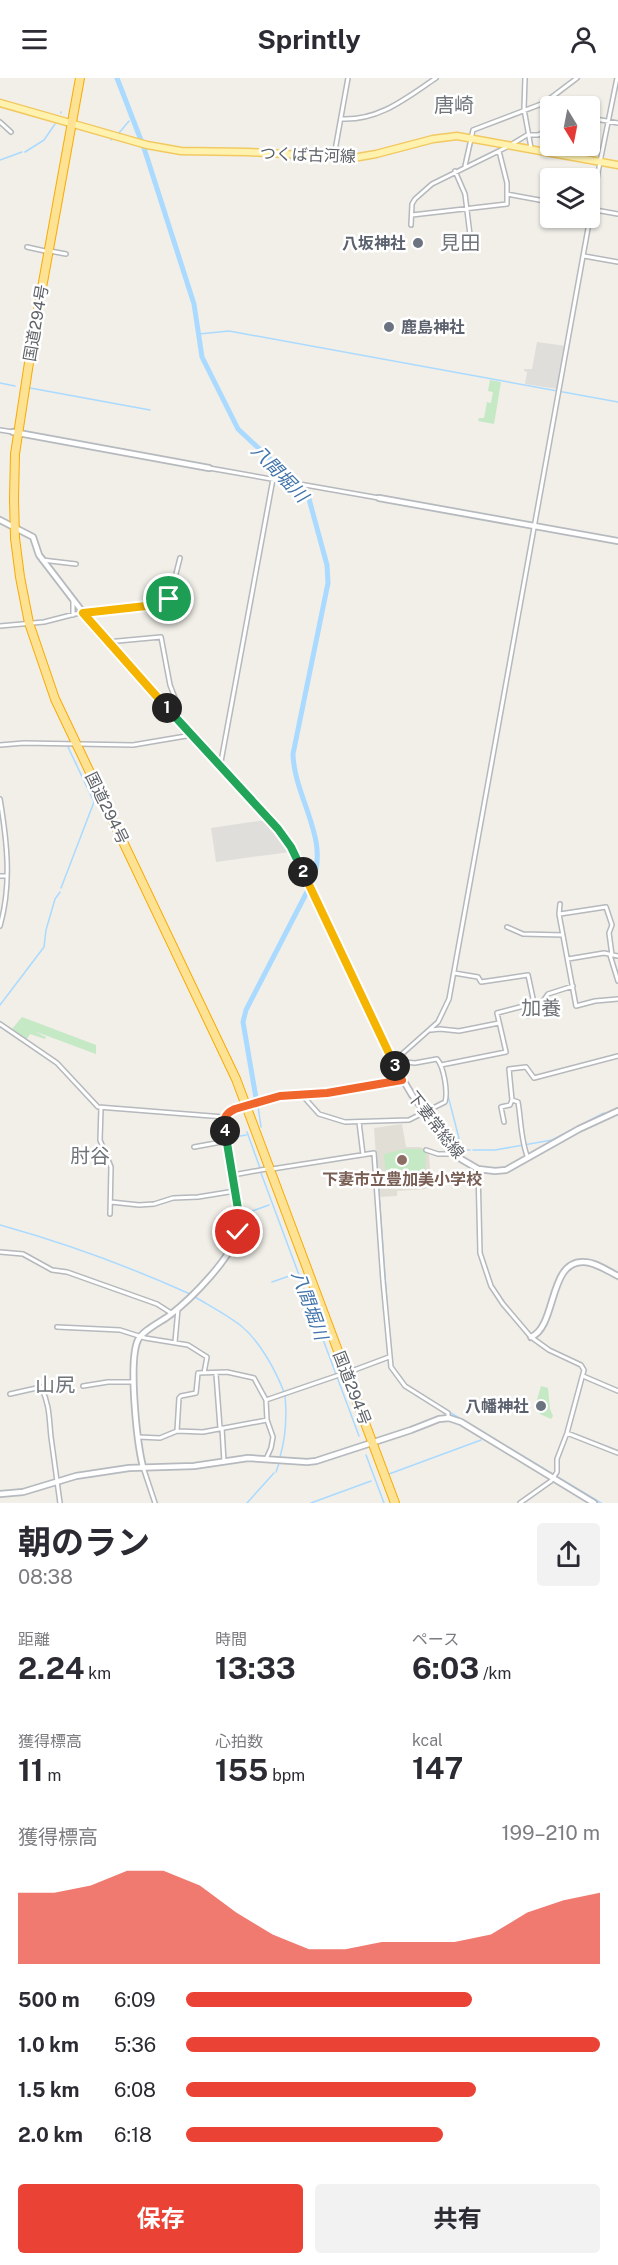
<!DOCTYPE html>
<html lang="ja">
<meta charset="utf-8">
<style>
:root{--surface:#fff;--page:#f2f2f3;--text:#2b2b33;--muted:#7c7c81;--accent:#ea4335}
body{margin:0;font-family:"Public Sans","Noto Sans JP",sans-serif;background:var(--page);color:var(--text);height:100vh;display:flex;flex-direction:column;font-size:22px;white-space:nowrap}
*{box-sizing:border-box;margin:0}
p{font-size:20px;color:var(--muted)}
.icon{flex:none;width:33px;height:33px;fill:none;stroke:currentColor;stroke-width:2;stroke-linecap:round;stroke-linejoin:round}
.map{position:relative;height:1425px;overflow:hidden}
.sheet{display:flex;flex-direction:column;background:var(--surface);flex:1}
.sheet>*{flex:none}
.needle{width:39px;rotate:170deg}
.controls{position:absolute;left:540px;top:18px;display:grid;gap:12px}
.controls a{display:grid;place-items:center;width:60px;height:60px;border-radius:6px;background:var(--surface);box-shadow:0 2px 4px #0004;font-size:30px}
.pin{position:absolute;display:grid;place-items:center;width:51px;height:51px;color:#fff;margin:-26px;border:3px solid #fff;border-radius:50%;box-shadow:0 2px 6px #0007}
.km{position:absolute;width:30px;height:30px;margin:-15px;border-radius:50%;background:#222;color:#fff;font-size:16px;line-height:30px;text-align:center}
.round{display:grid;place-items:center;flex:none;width:63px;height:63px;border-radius:6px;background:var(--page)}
.headline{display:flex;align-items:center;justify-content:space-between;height:102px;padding:0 18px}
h1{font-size:33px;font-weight:700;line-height:45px}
.metrics{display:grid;grid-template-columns:repeat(3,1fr);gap:9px;height:102px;padding:6px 18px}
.metrics div{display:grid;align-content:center}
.metrics b{font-size:30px;font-weight:700}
.metrics small{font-size:16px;font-weight:400}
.metrics p{font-size:16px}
.chart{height:168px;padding:12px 18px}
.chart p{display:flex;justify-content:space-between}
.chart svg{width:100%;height:108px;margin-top:6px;fill:var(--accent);opacity:.7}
.primary-button{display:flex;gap:12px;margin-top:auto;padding:12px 18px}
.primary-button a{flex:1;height:69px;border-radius:6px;background:var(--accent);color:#fff;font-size:24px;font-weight:700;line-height:69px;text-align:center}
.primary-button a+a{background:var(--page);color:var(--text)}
ul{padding:0 18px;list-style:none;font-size:20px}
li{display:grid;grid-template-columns:96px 72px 1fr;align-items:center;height:45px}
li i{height:15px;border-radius:8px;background:var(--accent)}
header{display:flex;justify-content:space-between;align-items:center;height:78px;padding:0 18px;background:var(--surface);font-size:27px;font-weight:700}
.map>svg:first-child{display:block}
.industrial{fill:#e0deda}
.education{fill:#e1ded6}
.green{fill:#c5e8c5}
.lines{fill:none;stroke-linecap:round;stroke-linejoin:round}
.stream{stroke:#aadaff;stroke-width:1.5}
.river{stroke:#aadaff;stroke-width:5}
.street-casing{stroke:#b5b8bc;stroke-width:6}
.secondary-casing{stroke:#b6babf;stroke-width:8}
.primary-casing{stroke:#f2c960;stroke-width:9}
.highway-casing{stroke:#f9ab00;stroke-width:10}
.street{stroke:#fff;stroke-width:3}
.secondary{stroke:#fff;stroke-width:4.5}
.primary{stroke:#fff2af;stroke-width:6}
.highway{stroke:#fde293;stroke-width:8}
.split-1-casing{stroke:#fff;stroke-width:12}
.split-2-casing{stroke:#fff;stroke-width:12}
.split-3-casing{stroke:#fff;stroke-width:12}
.split-4-casing{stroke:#fff;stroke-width:12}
.split-5-casing{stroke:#fff;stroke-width:12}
.split-1{stroke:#f5b400;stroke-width:8}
.split-2{stroke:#22a559;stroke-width:8}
.split-3{stroke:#f5b400;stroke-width:8}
.split-4{stroke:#f0652b;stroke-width:8}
.split-5{stroke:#22a559;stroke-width:8}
.worship-dot{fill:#6b7280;stroke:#fff;stroke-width:2}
.education-dot{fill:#8d6e63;stroke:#fff;stroke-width:2}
.labels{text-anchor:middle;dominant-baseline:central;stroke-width:5;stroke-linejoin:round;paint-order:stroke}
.street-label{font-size:16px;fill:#5f6368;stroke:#fff}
.worship-label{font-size:16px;font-weight:bold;fill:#5b616d;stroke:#fff;text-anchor:end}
.education-label{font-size:16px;font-weight:bold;fill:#785e54;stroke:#fff}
.water-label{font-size:18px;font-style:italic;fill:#4174aa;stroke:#fff}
.quarter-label{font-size:20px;fill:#70757a;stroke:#fff}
</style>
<header><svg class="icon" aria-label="menu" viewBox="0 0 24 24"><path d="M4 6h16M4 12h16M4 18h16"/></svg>Sprintly<svg class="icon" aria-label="person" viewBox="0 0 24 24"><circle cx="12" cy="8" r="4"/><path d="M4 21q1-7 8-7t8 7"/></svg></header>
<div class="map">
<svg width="618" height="1425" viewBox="0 0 618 1425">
<rect width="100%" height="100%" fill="#f1efe8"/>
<path class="industrial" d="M537 264 566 268 558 311 525 306 527 294 524 293V291H532Z
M265 742 290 774 216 784 211 750Z"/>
<path class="education" d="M402 1046 406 1069H419L427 1071 426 1073 429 1075 431 1108 425 1111 397 1113V1118L379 1119 374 1050Z"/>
<path class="green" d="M490 302 501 304 494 346 478 343 479 340H484L487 324 491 325 493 314 488 313Z
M22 939 96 967V976L34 953 46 959 45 961 30 956 27 961 12 951Z
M405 1071H421L426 1073 425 1094 422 1097H398V1100L386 1098 384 1076Z
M541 1308 548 1310 550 1331 553 1338 551 1341 540 1336 535 1329Z"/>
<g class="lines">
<path class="stream" d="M61 35V34
M131 40 132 37
M119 55 129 43
M111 62 112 61
M25 74 44 62 55 46
M0 82 22 74
M199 256 229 253 618 324
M0 305 15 308
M30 310 150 332
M61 810 94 724 68 669
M0 927 44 869 46 852 55 821 60 814
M391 972 394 980
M447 1014 462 1072H470
M258 1028 261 1049
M247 1054 260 1090
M229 1060 246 1057
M473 1072H495L552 1062 604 1035
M376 1074 387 1225
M261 1095 359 1358
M241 1137 269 1127
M226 1145 236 1139
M0 1147C65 1165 128 1188 190 1216
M272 1204 295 1196
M195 1219C210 1228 226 1236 240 1247 259 1262 275 1291 284 1314
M441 1329 601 1425
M366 1377 384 1425
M280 1379C286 1358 287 1339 285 1318
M276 1394 279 1385
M389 1396 481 1362
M247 1425 274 1395
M311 1425 371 1403"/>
<path class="river" d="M117 0 144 70 194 226 202 279 238 351 298 407 309 421 327 487 328 505 293 676C294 720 332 763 311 806
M256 1020 243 944 246 932 309 810"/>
<g class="street-casing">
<path id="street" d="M525 0 524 31 531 70
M590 40 618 45
M341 41C379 43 406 20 436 0
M0 44 11 54
M334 78 348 0
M465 88 473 52 544 25 577 0
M455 93 465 116 470 157
M507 116 550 124
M590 131 618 136
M412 137 507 126V105L499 73
M411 147 412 126 415 121 432 106 509 68 527 57H538L550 51
M27 169 45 173
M50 173 66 176
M584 178 618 184
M0 352 13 354
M209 390 379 420
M42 482 76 486
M73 537V521
M0 548 44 544 75 536 162 525 170 519 180 480
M107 564 161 559 170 607 177 625 179 641
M0 667 24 665 133 667 192 657
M220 689 273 401
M0 721C7 763 12 806 0 848
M0 798H7
M560 826 559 836 576 928 595 923 618 921
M560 836 606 829 612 847 609 855 612 877
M507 849 523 856 563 857
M610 877 618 903
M568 881 604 875 618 878
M454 895 478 899 481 904 528 897 534 925
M525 928 528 938
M0 946 57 985 98 1029 224 1039
M431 952 440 951 459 953 499 945
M393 984 438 944 449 921 600 84 617 0
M441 987 506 974 497 935 543 923 548 916 573 908
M302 1017 319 1036 345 1044 409 1042 445 1024C448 1014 444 989 437 981L415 985 395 983
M101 1030 100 1062 111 1089 110 1136
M359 1044 363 1077
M504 1044 501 1029 510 1027 512 1022
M194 1069 227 1063
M426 1072 438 1076H457
M528 1080C521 1065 521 1041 518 1024L512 1022 509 991 526 989 534 1000 618 978
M272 1091 374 1075 383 1203 391 1289 405 1308 448 1335V1340
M478 1091 480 1175 491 1208 503 1226 531 1259 549 1272 581 1287 584 1292 567 1355 557 1381V1394L551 1403 520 1425
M233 1097 266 1091
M111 1124 139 1127 154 1126 173 1120 198 1119 235 1113
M0 1174 23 1176 52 1192 67 1194 157 1226 171 1235
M57 1249 120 1252 145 1260 188 1267 207 1279 204 1295
M175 1264 178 1231
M349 1294 389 1279
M216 1296 220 1350
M583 1298 618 1313
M83 1308 108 1304H133
M10 1316 41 1309C50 1327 49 1341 51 1359 54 1381 57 1403 60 1425
M266 1322 342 1296
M222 1350 224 1384
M177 1353 179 1320 181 1318 196 1315 198 1295 227 1294 254 1300 266 1322 267 1342 273 1359 271 1370 266 1381
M567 1355 618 1375
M138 1359 160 1360 177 1353 203 1354 267 1342
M143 1389 155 1425"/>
</g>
<g class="secondary-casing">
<path id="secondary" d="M13 354 209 390
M379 420 618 463
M0 442 33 459 39 477 101 558 284 759 298 783 396 990 412 1017 461 1081 478 1091 495 1093 506 1092 579 1051 618 1033
M531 1259C557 1249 548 1182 584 1184 595 1184 608 1193 618 1198
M143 1389C137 1365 128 1283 138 1262 143 1252 161 1244 170 1237 191 1221 233 1179 238 1153 241 1138 236 1123 234 1108 230 1087 227 1066 223 1045 223 1037 229 1034 235 1031L280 1018 327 1015 402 1002
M0 1416 23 1414 76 1398 129 1390 194 1388 248 1380 307 1384 316 1383 411 1352 439 1341 449 1340 461 1344 594 1425"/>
</g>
<g class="primary-casing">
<path id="primary" d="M0 25 147 67 181 73 248 74 353 80 376 76 433 61 457 58 618 87"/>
</g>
<g class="highway-casing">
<path id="highway" d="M80 0 32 265 15 376 14 421 15 460 20 499 29 545 55 621 236 1001 395 1425"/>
</g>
<use href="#street" class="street"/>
<use href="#secondary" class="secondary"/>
<use href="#primary" class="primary"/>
<use href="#highway" class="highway"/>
</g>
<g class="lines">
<g class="split-1-casing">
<path id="split-1" d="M167 630 83 535 155 527 169 521"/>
</g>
<g class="split-2-casing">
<path id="split-2" d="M167 630 278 751 291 769 303 794"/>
</g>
<g class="split-3-casing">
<path id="split-3" d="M303 794 395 988"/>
</g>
<g class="split-4-casing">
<path id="split-4" d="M225 1053C223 1042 224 1036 235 1031L280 1018 327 1015 402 1002 395 988"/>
</g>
<g class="split-5-casing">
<path id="split-5" d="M225 1053 239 1137 238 1154"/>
</g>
<use href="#split-1" class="split-1"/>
<use href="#split-2" class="split-2"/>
<use href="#split-3" class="split-3"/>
<use href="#split-4" class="split-4"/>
<use href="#split-5" class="split-5"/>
</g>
<g class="worship-dot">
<circle cx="418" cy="165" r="6"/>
<circle cx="389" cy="249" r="6"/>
<circle cx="541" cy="1328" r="6"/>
</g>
<circle class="education-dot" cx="402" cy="1082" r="6"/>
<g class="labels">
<g class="street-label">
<text transform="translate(308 77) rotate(2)">つくば古河線</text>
<text transform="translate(36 245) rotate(-80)">国道294号</text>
<text transform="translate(107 730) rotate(64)">国道294号</text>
<text transform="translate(436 1047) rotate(52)">下妻常総線</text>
<text transform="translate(352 1310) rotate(69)">国道294号</text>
</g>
<g class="worship-label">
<text x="406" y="165">八坂神社</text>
<text x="401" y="249" text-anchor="start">鹿島神社</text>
<text x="529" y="1328">八幡神社</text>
</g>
<g class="education-label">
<text x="402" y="1101">下妻市立豊加美小学校</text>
</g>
<g class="water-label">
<text transform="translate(280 395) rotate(46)">八間堀川</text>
<text transform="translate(310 1227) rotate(70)">八間堀川</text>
</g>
<g class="quarter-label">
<text x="454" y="27">唐崎</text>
<text x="460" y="165">見田</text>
<text x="541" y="930">加養</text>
<text x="90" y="1078">肘谷</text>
<text x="55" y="1307">山尻</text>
</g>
</g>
</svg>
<div class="controls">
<a><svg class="needle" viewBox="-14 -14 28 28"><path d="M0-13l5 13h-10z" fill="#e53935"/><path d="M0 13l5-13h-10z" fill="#7c7c81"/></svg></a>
<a><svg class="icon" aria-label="layers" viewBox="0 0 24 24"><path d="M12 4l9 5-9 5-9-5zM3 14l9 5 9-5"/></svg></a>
</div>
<div class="pin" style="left:169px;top:521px;background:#1e9e55"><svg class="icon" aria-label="arrive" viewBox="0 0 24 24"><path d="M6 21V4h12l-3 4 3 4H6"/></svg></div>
<div class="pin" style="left:238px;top:1154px;background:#d93025"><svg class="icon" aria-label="check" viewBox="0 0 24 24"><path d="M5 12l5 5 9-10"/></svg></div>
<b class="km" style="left:167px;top:630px">1</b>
<b class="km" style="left:303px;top:794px">2</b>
<b class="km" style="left:395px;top:988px">3</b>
<b class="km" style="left:225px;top:1053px">4</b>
</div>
<section class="sheet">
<div class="headline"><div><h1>朝のラン</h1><p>08:38</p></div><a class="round"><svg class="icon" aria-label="share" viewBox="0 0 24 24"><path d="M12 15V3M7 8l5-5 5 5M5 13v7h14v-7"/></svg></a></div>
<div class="metrics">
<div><p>距離</p><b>2.24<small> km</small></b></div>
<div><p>時間</p><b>13:33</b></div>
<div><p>ペース</p><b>6:03<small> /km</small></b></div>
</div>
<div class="metrics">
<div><p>獲得標高</p><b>11<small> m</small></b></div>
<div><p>心拍数</p><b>155<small> bpm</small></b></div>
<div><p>kcal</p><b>147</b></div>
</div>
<div class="chart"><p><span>獲得標高</span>199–210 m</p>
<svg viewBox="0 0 160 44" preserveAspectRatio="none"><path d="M0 44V15L10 15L20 12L30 6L40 6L50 12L60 23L70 32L80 38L90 38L100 35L110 35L120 35L130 32L140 23L150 18L160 15V44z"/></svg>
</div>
<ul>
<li><b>500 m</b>6:09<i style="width:69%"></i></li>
<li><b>1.0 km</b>5:36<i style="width:100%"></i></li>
<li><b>1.5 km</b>6:08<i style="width:70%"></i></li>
<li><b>2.0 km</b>6:18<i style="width:62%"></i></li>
</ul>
<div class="primary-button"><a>保存</a><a>共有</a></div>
</section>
